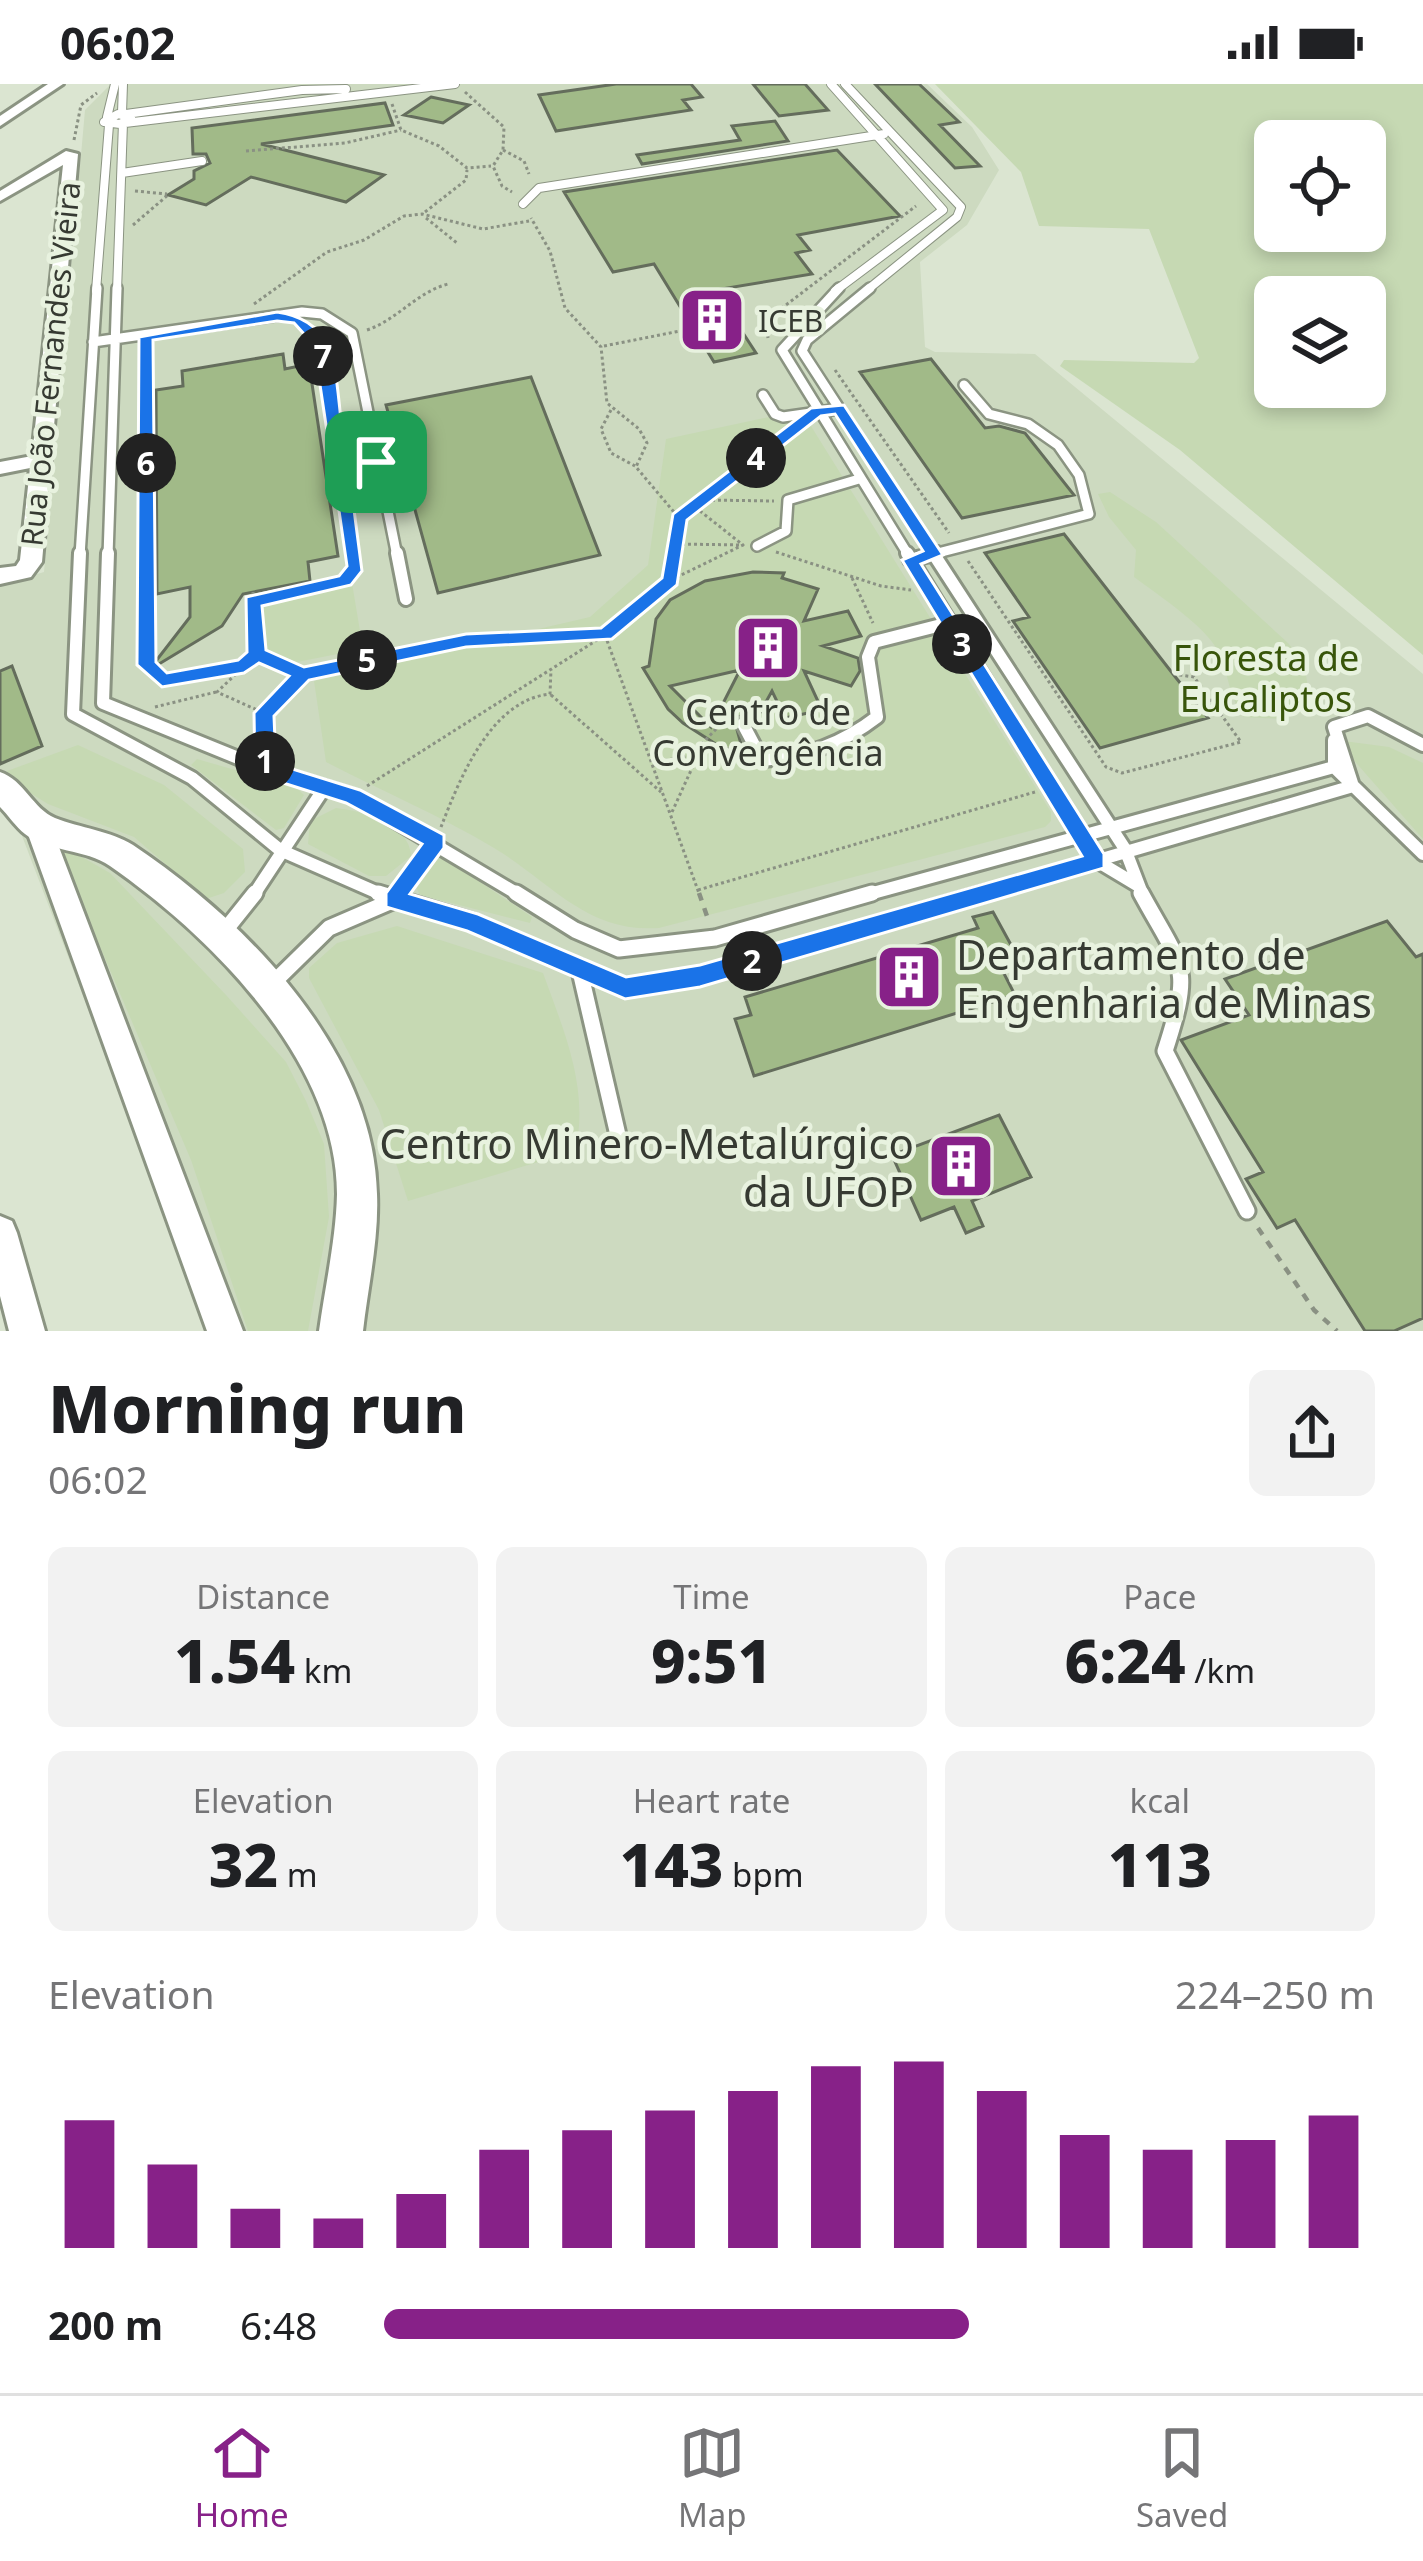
<!DOCTYPE html>
<meta charset="utf-8">
<style>
:root{--surface:#fff;--page:#f2f2f2;--text:#202124;--muted:#757577;--line:#e0e0e0;--accent:#872188}
body{margin:0;font-family:"Noto Sans",sans-serif;background:var(--page);color:var(--text);height:100vh;display:flex;flex-direction:column;font-size:45px;white-space:nowrap}
*{box-sizing:border-box;margin:0}
p{font-size:39px;color:var(--muted)}
.icon{flex:none;width:66px;height:66px;fill:none;stroke:currentColor;stroke-width:2;stroke-linecap:round;stroke-linejoin:round}
.map{position:relative;height:1247px;overflow:hidden}
.panel{display:flex;flex-direction:column;background:var(--surface);flex:1}
.panel>*{flex:none}
.tools{position:absolute;left:1254px;top:36px;display:grid;gap:24px}
.tools a{display:grid;place-items:center;width:132px;height:132px;border-radius:18px;background:var(--surface);box-shadow:0 6px 18px #0003;font-size:60px}
.pin{position:absolute;display:grid;place-items:center;width:102px;height:102px;color:#fff;margin:-51px;border-radius:24px;box-shadow:0 6px 18px #0006}
.km{position:absolute;width:60px;height:60px;margin:-30px;border-radius:50%;background:#222;color:#fff;font-size:33px;line-height:60px;text-align:center}
.round{display:grid;place-items:center;flex:none;width:126px;height:126px;border-radius:18px;background:var(--page)}
.summary{display:flex;align-items:center;justify-content:space-between;height:204px;padding:0 48px}
h1{font-size:66px;font-weight:800;line-height:90px}
.figures{display:grid;grid-template-columns:repeat(3,1fr);gap:18px;height:204px;padding:12px 48px}
.figures div{display:grid;align-content:center;border-radius:18px;background:var(--page);text-align:center}
.figures b{font-size:60px;font-weight:800}
.figures small{font-size:33px;font-weight:400}
.figures p{font-size:33px}
.chart{height:336px;padding:24px 48px}
.chart p{display:flex;justify-content:space-between}
.chart svg{width:100%;height:216px;margin-top:12px;stroke:var(--accent);stroke-width:6}
ul{padding:0 48px;list-style:none;font-size:39px}
li{display:grid;grid-template-columns:192px 144px 1fr;align-items:center;height:90px}
li i{height:30px;border-radius:15px;background:var(--accent)}
.status{display:flex;justify-content:space-between;align-items:center;height:84px;padding:0 60px;background:var(--surface);direction:ltr}
.status svg{height:33px;fill:currentColor}
.dock{display:flex;justify-content:space-around;align-items:center;height:168px;border-top:3px solid var(--line);background:var(--surface);font-size:33px;color:var(--muted)}
.dock a{display:grid;justify-items:center;gap:6px}
.dock .current{color:var(--accent)}
.map>svg:first-child{display:block}
.built{fill:#cddac0}
.green{fill:#c6d9b3;fill-rule:evenodd}
.building{fill:#a1ba88;stroke:#646d5c;stroke-width:3;fill-rule:evenodd}
.lines{fill:none;stroke-linecap:round;stroke-linejoin:round}
.service-far3-casing{stroke:#8b9482;stroke-width:10}
.service-far2-casing{stroke:#8b9482;stroke-width:14}
.service-far1-casing{stroke:#8b9482;stroke-width:18}
.service-casing{stroke:#8b9482;stroke-width:21}
.minor-casing{stroke:#8b9482;stroke-width:6}
.tertiary-casing{stroke:#8b9482;stroke-width:6}
.path-far1{stroke:#8a9183;stroke-width:3;stroke-dasharray:3 3;stroke-linecap:butt}
.path{stroke:#8a9183;stroke-width:4.5;stroke-dasharray:8 8;stroke-linecap:butt}
.service-far3{stroke:#fff;stroke-width:8}
.service-far2{stroke:#fff;stroke-width:9}
.service-far1{stroke:#fff;stroke-width:12}
.service{stroke:#fff;stroke-width:15}
.minor{fill:#fff;fill-rule:evenodd}
.tertiary{fill:#fff;fill-rule:evenodd}
.route{fill:#1a73e8;stroke:#fff;stroke-width:3;fill-rule:evenodd}
.labels{text-anchor:middle;dominant-baseline:central;stroke-width:9;stroke-linejoin:round;paint-order:stroke}
.far-poi-label{font-size:30px;fill:#363a32;stroke:#e8f2df;text-anchor:start}
.far-street-label{font-size:30px;fill:#363a32;stroke:#e8f2df}
.park-label{font-size:36px;fill:#38550a;stroke:#e8f2df}
.poi-label{font-size:36px;fill:#363a32;stroke:#e8f2df}
.near-poi-label{font-size:42px;fill:#363a32;stroke:#e8f2df;text-anchor:start}
</style>
<div class="status"><b>06:02</b><svg viewBox="0 0 49 12"><path d="M0 12V9h3v3zM5 12V6h3v6zM10 12V3h3v9zM15 12V0h3v12zM26 1h20v11H26zM47 4h2v5h-2z"/></svg></div>
<div class="map">
<svg width="1423" height="1247" viewBox="0 0 1423 1247">
<rect width="100%" height="100%" fill="#dbe5d1"/>
<path class="built" d="M111 0H927L972 43 999 86 967 141 920 178 925 263 935 268 1035 270 1423 590V1247H211L19 744 0 709V501L44 488 85 26Z"/>
<path class="green" d="M935 0H1423V571L1180 366 1060 282 1064 276 1194 279 1199 274 1149 145 1039 142 1021 88ZM1275 57H1365V147H1275ZM1275 213H1365V303H1275Z
M801 326 1051 728V737L1045 743 659 844C586 849 551 798 494 764 441 732 382 707 326 678L314 597 590 533 648 481 666 355Z
M1110 408 1156 438 1288 559C1307 581 1310 597 1306 625L1282 635 1244 633C1228 612 1230 594 1220 571 1209 544 1158 511 1134 493L1136 466 1109 433 1098 410Z
M352 499 363 565 297 578 267 567 263 518Z
M1336 656 1389 663 1423 679V755Z
M78 661 164 701 243 765 245 788 224 809 206 815 134 753 48 720 6 694 7 687Z
M197 675 297 704 304 711 284 744 276 746 191 681Z
M336 724C363 727 410 740 411 772L386 792H369L308 760 310 737Z
M68 765 110 789 226 911 286 978 306 1017 324 1060 329 1133 308 1247H248L191 1076 60 769Z
M443 773 532 833 530 839 420 811 416 803 434 775Z
M397 842 543 889C564 947 590 1006 575 1067L408 1117 379 1026 309 894V884L337 859Z"/>
<path class="building" d="M616 0H691L702 13 683 16 691 26 556 47 539 11Z
M753 0H805L828 26 779 32Z
M875 0H919L959 38 940 41 980 82 955 84Z
M431 13 469 21 443 39 404 31Z
M385 19 393 41 261 60 384 91 346 118 251 93 206 121 168 111 194 95V87L210 79 206 70H193L192 44Z
M775 37 788 57 642 80 637 71 740 56 732 42Z
M837 66 900 132 798 151 810 166 796 169 812 190 715 206 756 269 714 278 654 180 613 188 564 108Z
M283 270 285 285 309 280 338 472 308 478 310 497 243 510 222 542 149 586 190 533V503L157 510 156 306 183 302 182 287Z
M931 275 985 344 999 342 1025 349 1074 411 962 434 860 288Z
M531 293 600 471 438 509 386 321Z
M1064 450 1173 590 1208 634 1100 664 1013 537 1029 533 985 469Z
M753 488 784 489 782 494 818 505 804 537 848 527 861 552 823 562 858 574 860 587 851 602 804 587 822 626 785 634 772 607 755 638 745 630 734 635 743 667 722 664 683 639 668 625 643 584 649 582 656 535 670 516 705 497ZM740 586 711 643 670 602Z
M12 582 42 662 0 680V587Z
M993 828 1016 870 997 876 1015 911 754 992 735 935 751 931 745 913 978 844 973 833Z
M1387 837 1416 873 1423 870V1234L1394 1247H1365L1295 1136 1277 1144 1246 1095 1263 1088 1181 956 1249 931 1225 895Z
M999 1031 1031 1093 972 1117 983 1142 966 1149 954 1123 921 1136 892 1071Z"/>
<g class="lines">
<g class="service-far3-casing">
<path id="service-far3" d="M831 0 943 126 835 207
M845 0 961 123 957 133 866 207
M122 29 123 0
M118 30 131 34 120 40 104 38Z
M126 30 302 6 346 5
M107 33 115 0
M125 39 455 0
M122 89 202 77
M523 120 539 104 884 50
M96 207 109 41
M117 207 123 39"/>
</g>
<g class="service-far2-casing">
<path id="service-far2" d="M839 204 782 266 909 472
M870 204 807 256 802 267 935 472
M93 258 302 228 322 230 352 249 397 472
M763 311 775 330 783 333 839 325
M757 462 786 447 788 416 859 395
M80 472 97 204
M108 472 117 204
M926 472 1089 430 1079 391 1058 361 1028 340 989 330 964 301"/>
</g>
<g class="service-far1-casing">
<path id="service-far1" d="M80 469 73 630 192 694 280 766 385 812
M108 469 103 619 265 685 353 712 521 812
M397 469 406 515
M907 469 1097 777 1137 801
M933 469 1125 765 1143 812
M910 476 937 469
M743 640 762 676C806 673 842 660 877 633L868 573 874 558 949 539
M1334 643 1368 632 1423 661
M1334 656V683L1423 770
M253 812 325 703
M397 812 436 758
M862 812 1334 683
M975 812 1353 702 1334 643"/>
</g>
<g class="service-casing">
<path id="service" d="M378 809 470 837 625 904 700 892 986 809
M516 809 575 846 619 865 715 854 872 809
M1141 809C1183 886 1193 880 1165 967L1247 1127
M223 849 255 809
M579 883 621 1064
M270 902 329 844 394 816 399 809"/>
</g>
<g class="minor-casing">
<path id="minor" d="M48 0H63L0 42V32Z
M66 67 78 70 42 478 31 493 0 500V484L16 482 20 476 30 384 0 390V378L32 372 63 81 0 117V107Z
M38 731 47 734 51 742 243 1247H207L25 742 29 734Z
M0 1132 12 1137 17 1149 45 1247H9L0 1212Z"/>
</g>
<g class="tertiary-casing">
<path id="tertiary" d="M0 688C24 696 33 725 55 734 80 744 111 747 133 761 246 837 374 966 377 1110 379 1155 368 1203 363 1247H319C325 1203 336 1155 337 1110 337 978 212 853 110 782 86 765 48 768 25 750 16 743 8 731 0 723Z"/>
</g>
<path class="path-far1" d="M465 8 504 43 503 66 493 82 502 102 512 108
M392 20 401 46 439 62 467 84 491 82
M74 56 81 21 97 9
M503 66 524 77 529 90
M246 67 345 59 401 46
M135 107 167 110
M425 128 466 96 467 86
M426 134 457 159
M133 141 168 111
M254 220 327 168 364 156 404 132 422 130 483 145 529 137
M367 246C397 236 417 208 448 200
M768 254 766 240 778 227 916 122
M604 262 685 246
M146 269 147 581 162 596 244 582
M835 286 949 449
M611 326 601 345 611 369 635 382
M342 381 352 376 354 346
M344 391 364 387
M706 416 774 417
M680 433 791 347
M676 460 744 461
M776 468 881 502 911 506
M968 477 1106 683 1122 689 1241 658 1194 593 1173 590
M852 494 873 539
M671 496 743 461 695 423
M253 508 256 568
M253 517 345 497 355 482 322 261 309 244
M257 570 303 590 264 629 217 608Z
M303 590 466 557 605 551 671 496 679 434 636 383 647 359 639 345 607 319 601 263 565 224 550 167 531 134
M551 611 661 708
M155 623 216 608
M264 631 265 670
M653 679 691 671 718 643
M367 702 605 551 700 812
M672 728 698 671
M441 743C460 694 491 616 550 610L551 585
M698 806 1035 708"/>
<path class="path" d="M699 809 708 835
M1258 1144 1314 1226 1337 1247"/>
<use href="#service-far3" class="service-far3"/>
<use href="#service-far2" class="service-far2"/>
<use href="#service-far1" class="service-far1"/>
<use href="#service" class="service"/>
<use href="#minor" class="minor"/>
<use href="#tertiary" class="tertiary"/>
</g>
<path class="route" d="M277 228C343 237 334 296 343 350L351 342H362L370 373 382 375 385 385 350 395 362 487 351 501 262 522 266 566 304 583 466 550 601 544 662 494 673 430 811 324 844 321 943 471 921 480 1104 770V784L700 903 625 915 467 847 386 823V809L422 760 346 719 258 691 255 686 254 629 289 592 259 579 244 589 162 603 137 581 139 253ZM277 237 294 239 314 261 332 381 340 386 356 380 361 383 334 392 347 482 339 492 246 513 247 568 238 576 167 589 156 578 153 256ZM835 330 923 467 902 476 1082 772 700 881 626 893 478 830 410 810 444 764V751L360 706 276 680 274 632 309 596 466 563 612 555 677 501 687 436 821 332Z"/>
<defs>
<g id="building-square" transform="scale(3.45)"><rect x="-9" y="-9" width="18" height="18" rx="4" fill="#872188" stroke="#e8f2df"/><path d="M-4-6H4V6H1V3H-1V6H-4ZM-2.5-4.3h1.7v1.8h-1.7ZM.8-4.3h1.7v1.8H.8ZM-2.5-1h1.7V.8h-1.7ZM.8-1h1.7V.8H.8Z" fill="#fff"/></g>
</defs>
<g fill-rule="evenodd">
<use href="#building-square" x="712" y="236"/>
<use href="#building-square" x="768" y="564"/>
<use href="#building-square" x="909" y="893"/>
<use href="#building-square" x="961" y="1082"/>
</g>
<g class="labels">
<g class="far-poi-label">
<text x="758" y="236">ICEB</text>
</g>
<g class="far-street-label">
<text transform="translate(50 280) rotate(-84)">Rua João Fernandes Vieira</text>
</g>
<g class="park-label">
<text x="1266" y="573">Floresta de<tspan x="1266" dy="41">Eucaliptos</tspan></text>
</g>
<g class="poi-label">
<text x="768" y="627">Centro de<tspan x="768" dy="41">Convergência</tspan></text>
</g>
<g class="near-poi-label">
<text x="956" y="869">Departamento de<tspan x="956" dy="48">Engenharia de Minas</tspan></text>
<text x="914" y="1058" text-anchor="end">Centro Minero-Metalúrgico<tspan x="914" dy="48">da UFOP</tspan></text>
</g>
</g>
</svg>
<div class="tools">
<a><svg class="icon" aria-label="locate" viewBox="0 0 24 24"><circle cx="12" cy="12" r="6"/><path d="M12 2v4M12 18v4M2 12h4M18 12h4"/></svg></a>
<a><svg class="icon" aria-label="layers" viewBox="0 0 24 24"><path d="M12 4l9 5-9 5-9-5zM3 14l9 5 9-5"/></svg></a>
</div>
<div class="pin" style="left:376px;top:378px;background:#1e9e55"><svg class="icon" aria-label="arrive" viewBox="0 0 24 24"><path d="M6 21V4h12l-3 4 3 4H6"/></svg></div>
<b class="km" style="left:265px;top:677px">1</b>
<b class="km" style="left:752px;top:877px">2</b>
<b class="km" style="left:962px;top:560px">3</b>
<b class="km" style="left:756px;top:374px">4</b>
<b class="km" style="left:367px;top:576px">5</b>
<b class="km" style="left:146px;top:379px">6</b>
<b class="km" style="left:323px;top:272px">7</b>
</div>
<section class="panel">
<div class="summary"><div><h1>Morning run</h1><p>06:02</p></div><a class="round"><svg class="icon" aria-label="share" viewBox="0 0 24 24"><path d="M12 15V3M7 8l5-5 5 5M5 13v7h14v-7"/></svg></a></div>
<div class="figures">
<div><p>Distance</p><b>1.54<small> km</small></b></div>
<div><p>Time</p><b>9:51</b></div>
<div><p>Pace</p><b>6:24<small> /km</small></b></div>
</div>
<div class="figures">
<div><p>Elevation</p><b>32<small> m</small></b></div>
<div><p>Heart rate</p><b>143<small> bpm</small></b></div>
<div><p>kcal</p><b>113</b></div>
</div>
<div class="chart"><p><span>Elevation</span>224–250 m</p>
<svg viewBox="0 0 160 44" preserveAspectRatio="none"><path d="M5 44V18M15 44V27M25 44V36M35 44V38M45 44V33M55 44V24M65 44V20M75 44V16M85 44V12M95 44V7M105 44V6M115 44V12M125 44V21M135 44V24M145 44V22M155 44V17"/></svg>
</div>
<ul>
<li><b>200 m</b>6:48<i style="width:59%"></i></li>
</ul>
</section>
<nav class="dock">
<a class="current"><svg class="icon" aria-label="home" viewBox="0 0 24 24"><path d="M3 11l9-7 9 7M6 9v11h12V9"/></svg>Home</a>
<a><svg class="icon" aria-label="map" viewBox="0 0 24 24"><path d="M3 6l6-2 6 2 6-2v14l-6 2-6-2-6 2zM9 4v14M15 6v14"/></svg>Map</a>
<a><svg class="icon" aria-label="saved" viewBox="0 0 24 24"><path d="M7 4h10v16l-5-4-5 4z"/></svg>Saved</a>
</nav>
